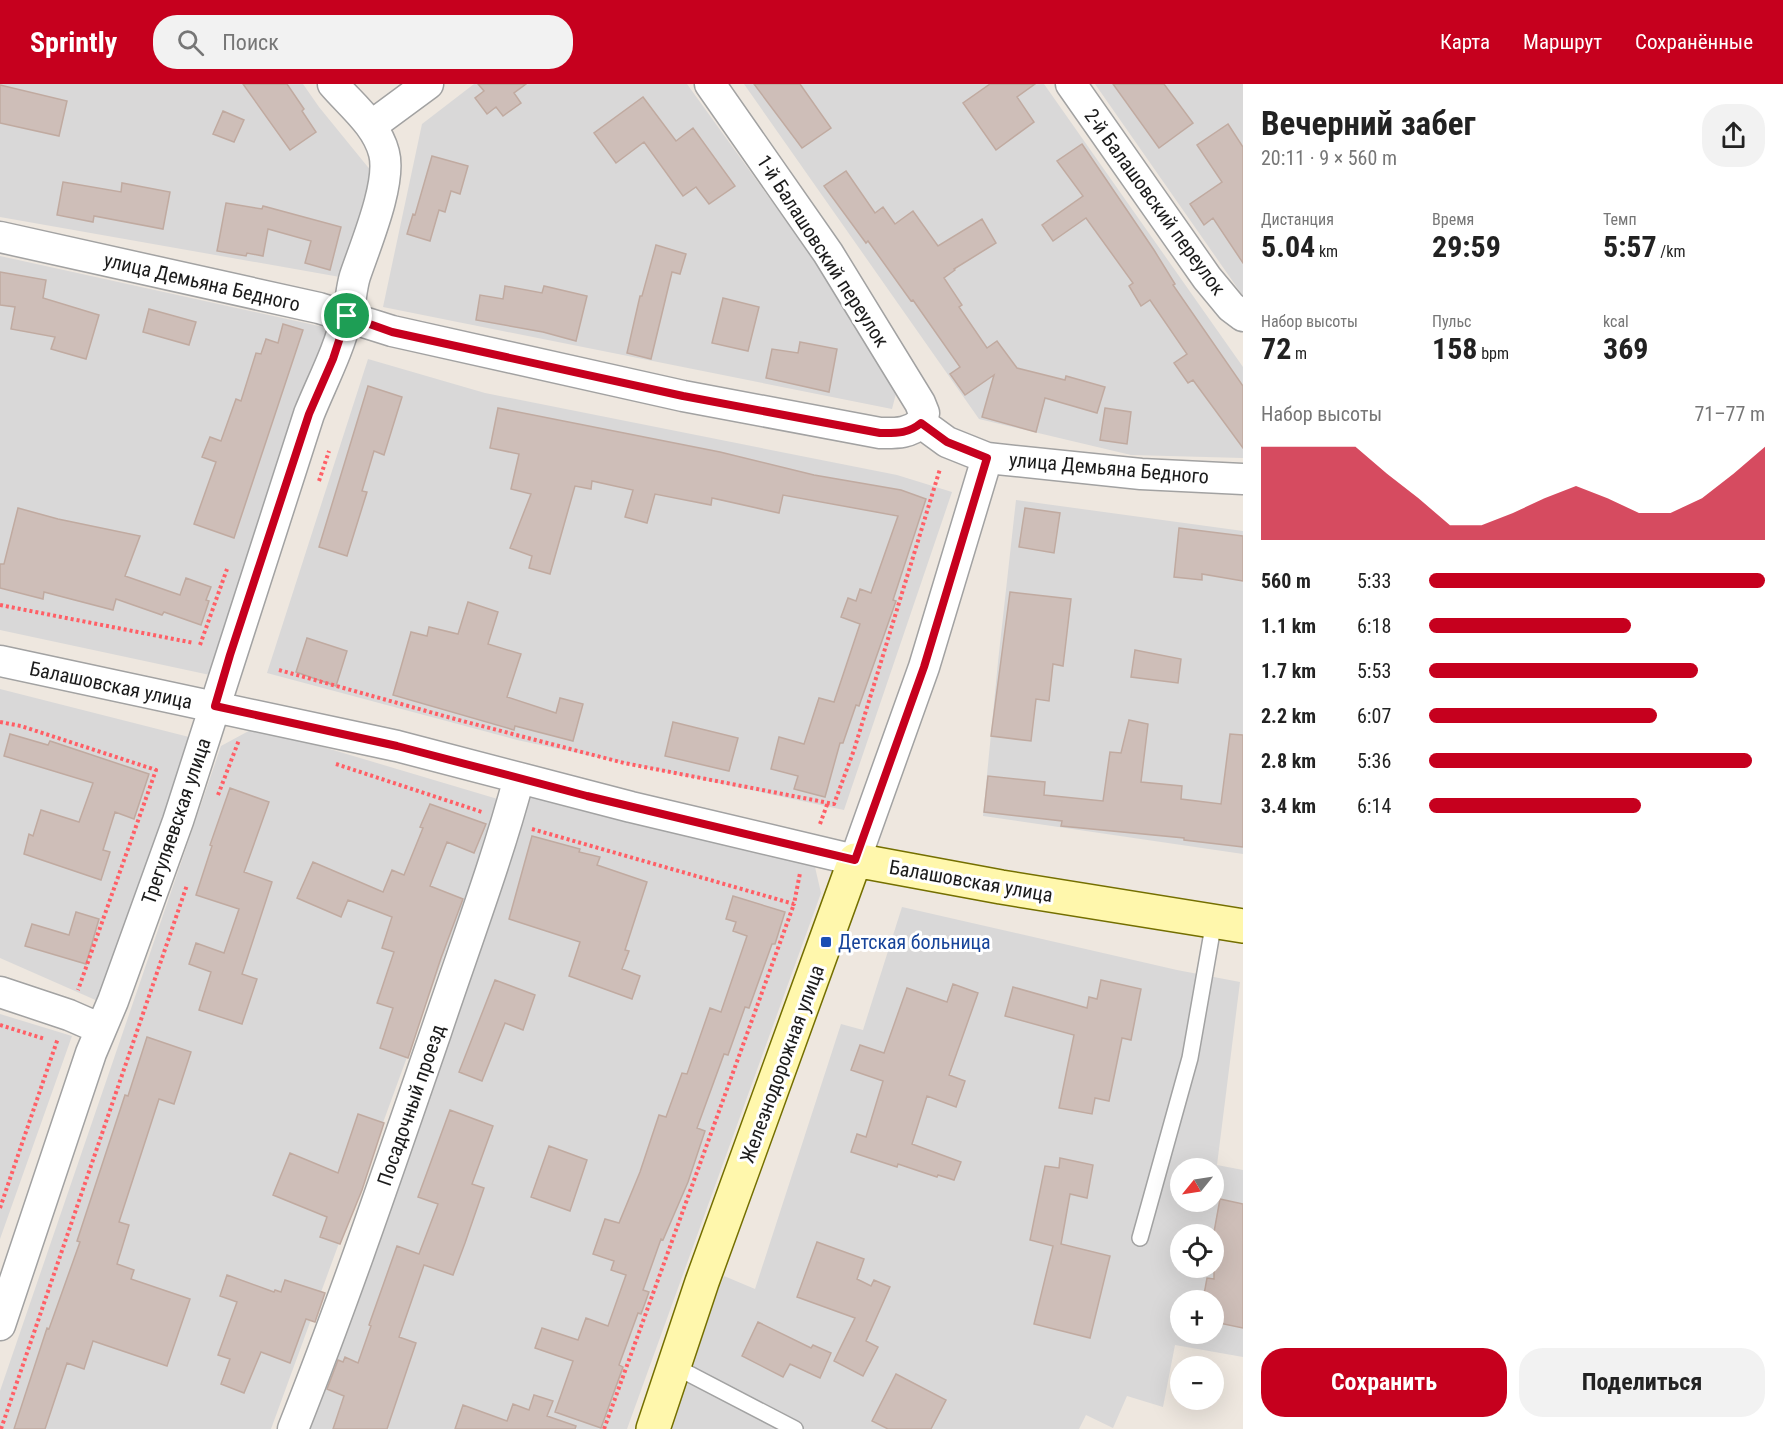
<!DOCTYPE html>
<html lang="ru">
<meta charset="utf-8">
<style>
:root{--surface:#fff;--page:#f2f2f2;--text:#222;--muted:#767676;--accent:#c6001e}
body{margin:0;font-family:"Roboto Condensed",sans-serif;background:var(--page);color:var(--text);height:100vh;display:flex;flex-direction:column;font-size:22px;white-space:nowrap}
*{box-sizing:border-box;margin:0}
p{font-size:20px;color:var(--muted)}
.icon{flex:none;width:33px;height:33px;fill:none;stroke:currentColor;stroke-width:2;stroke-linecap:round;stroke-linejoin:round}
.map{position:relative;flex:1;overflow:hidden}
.panel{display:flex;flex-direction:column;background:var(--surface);width:540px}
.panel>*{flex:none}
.needle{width:39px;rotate:240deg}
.tools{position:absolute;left:1170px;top:1074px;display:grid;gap:12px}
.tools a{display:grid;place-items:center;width:54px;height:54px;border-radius:50%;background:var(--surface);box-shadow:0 6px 24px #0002;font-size:30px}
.pin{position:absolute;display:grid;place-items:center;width:51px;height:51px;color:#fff;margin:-26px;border:3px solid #fff;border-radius:50%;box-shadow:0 2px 6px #0007}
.round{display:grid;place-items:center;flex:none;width:63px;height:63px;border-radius:24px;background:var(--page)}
.head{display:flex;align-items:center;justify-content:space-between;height:102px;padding:0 18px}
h1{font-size:33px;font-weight:700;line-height:45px}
.metrics{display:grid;grid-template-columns:repeat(3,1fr);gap:9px;height:102px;padding:6px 18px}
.metrics div{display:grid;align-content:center}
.metrics b{font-size:30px;font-weight:700}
.metrics small{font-size:16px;font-weight:400}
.metrics p{font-size:16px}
.chart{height:168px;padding:12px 18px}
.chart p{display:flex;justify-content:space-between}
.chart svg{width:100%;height:108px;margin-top:6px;fill:var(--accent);opacity:.7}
.button{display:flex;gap:12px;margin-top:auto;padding:12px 18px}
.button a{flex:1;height:69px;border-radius:24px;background:var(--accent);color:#fff;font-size:24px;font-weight:700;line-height:69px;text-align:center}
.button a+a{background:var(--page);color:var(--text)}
ul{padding:0 18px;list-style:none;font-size:20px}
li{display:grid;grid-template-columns:96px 72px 1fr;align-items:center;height:45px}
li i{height:15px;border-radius:8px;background:var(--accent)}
header{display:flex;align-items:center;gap:36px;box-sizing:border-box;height:84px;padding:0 30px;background:var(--accent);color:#fff}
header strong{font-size:28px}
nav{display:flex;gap:33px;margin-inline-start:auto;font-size:21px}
.search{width:420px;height:54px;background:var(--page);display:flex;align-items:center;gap:15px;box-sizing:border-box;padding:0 21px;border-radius:24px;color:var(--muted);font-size:22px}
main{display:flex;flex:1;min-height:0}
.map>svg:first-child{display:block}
.residential{fill:#d9d8d8;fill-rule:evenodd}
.building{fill:#cebeb8;stroke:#c0aaa0;stroke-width:1.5}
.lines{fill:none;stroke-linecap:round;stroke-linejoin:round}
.lane-casing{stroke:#a2a2a2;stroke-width:18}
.street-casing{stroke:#a2a2a2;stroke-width:33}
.secondary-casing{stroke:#746f00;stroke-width:36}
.path{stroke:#ff5f66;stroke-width:4;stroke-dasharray:3 3;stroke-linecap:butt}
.lane{stroke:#fff;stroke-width:15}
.street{stroke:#fff;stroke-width:30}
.secondary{stroke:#fff7ac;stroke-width:33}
.route-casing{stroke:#fff;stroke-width:12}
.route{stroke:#c6001e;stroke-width:8}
.transit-dot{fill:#1a4fb4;stroke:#fff;stroke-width:2}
.labels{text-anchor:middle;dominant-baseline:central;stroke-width:6;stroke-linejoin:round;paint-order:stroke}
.street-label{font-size:20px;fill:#1b1b1b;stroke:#fff}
.transit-label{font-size:20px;fill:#164399;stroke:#fff;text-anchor:start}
</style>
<header>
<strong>Sprintly</strong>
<div class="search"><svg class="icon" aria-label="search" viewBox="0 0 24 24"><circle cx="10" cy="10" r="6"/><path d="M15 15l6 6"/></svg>Поиск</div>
<nav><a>Карта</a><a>Маршрут</a><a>Сохранённые</a></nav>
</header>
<main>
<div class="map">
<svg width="1243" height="1345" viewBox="0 0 1243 1345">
<rect width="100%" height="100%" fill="#eee7df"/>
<path class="residential" d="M0 0H303L319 23 376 93 340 193 0 133Z
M474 0H687L818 181 898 302 892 325 383 223 422 40Z
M744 0H1044L1243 283V374L1131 371 979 335Z
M1095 0H1243V212Z
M0 172 328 244 210 591 0 546Z
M368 275 485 309 897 391 952 408 844 726 517 656 267 589Z
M1016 416 1243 447V770L983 732 998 578Z
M0 605 193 654 100 918 0 874Z
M256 643 501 716 271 1345H0V1307L221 662Z
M522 707 796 774 815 783 821 809 627 1345H303Z
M902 823 1177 886 1240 898 1217 1081 1243 1086V1273L1175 1261 1163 1323 1127 1312 1113 1344 1086 1331 1079 1345H660L724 1192 755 1205 841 940 863 946ZM1180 1084H1214V1118H1180ZM1180 1150H1214V1184H1180ZM1180 1216H1214V1250H1180Z
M0 930 72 952 0 1155Z"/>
<path class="building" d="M243 0H287L304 25 302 27 316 48 290 66Z
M478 0H526L514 9 521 19 503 32 496 23 487 30 475 14 484 7Z
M754 0H800L831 44 802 64Z
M990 0H1035L1017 13 1034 38 996 66 963 19Z
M1113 0H1164L1193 39 1159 64Z
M0 1 67 17 59 52 0 39Z
M643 13 676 57 693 44 735 102 709 120 696 103 683 112 644 58 616 79 594 49Z
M223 27 244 36 234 58 213 50Z
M1228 40 1243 63V179L1213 134 1204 141 1190 120 1222 98 1197 61Z
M1082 60 1154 166 1175 200 1173 201 1243 302V364L1193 296 1188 299 1174 279 1187 270 1150 216 1141 222 1129 202 1133 199 1086 134 1053 157 1042 141 1083 112 1057 77Z
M432 72 468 82 460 110 451 107 445 128 439 126 430 157 407 150 413 130 415 131Z
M846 87 875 129 883 123 895 140 913 127 938 162 982 135 996 159 954 185 955 186 944 194 962 221 959 223 987 264 997 257 1017 284 1065 296 1066 292 1105 303 1097 329 1045 314 1036 348 982 333 994 291 965 311 950 290 960 283 913 216 911 217 868 157 866 159 824 102Z
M63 98 121 108 122 99 170 108 163 145 94 132 93 138 57 131Z
M226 119 262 125 263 122 341 143 330 186 305 179 311 157 268 145 263 172 247 169 246 172 217 167Z
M656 161 686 170 680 190 672 188 651 275 627 269 640 212H642Z
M0 188 46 196 43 214 99 231 86 275 51 265 55 253 11 245 15 223 0 221Z
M505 202 542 209 544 202 587 212 576 257 543 248 476 236 480 211 503 215Z
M723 214 759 223 748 267 712 259Z
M149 225 196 238 189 261 143 248Z
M283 240 303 246 234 454 194 440 216 378 202 373 210 353 221 357 236 315 241 317 256 269 261 270 266 255 278 259Z
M800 258 837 265 829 308 766 294 772 265 798 269Z
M368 302 402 313 384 371 374 367 362 407 367 408 347 472 319 463Z
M498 324 720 368 814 391 901 406 926 415 893 516 896 517 859 622 856 621 843 659H840L825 713 794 705 798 692 771 685 779 653 804 660 819 614 834 618 860 540 841 533 848 514 856 517 860 505 871 509 898 432 783 411 779 429 712 414 711 421 655 410 647 439 625 433 633 406 592 397 591 405 575 402 550 490 529 484 532 472 510 464 531 410 511 405 519 370 490 364Z
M1105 324 1131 328 1127 360 1100 356Z
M18 424 58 435 140 452 125 492 180 511 186 494 211 503 206 516 209 517 201 541 164 528 162 531 116 515 113 526 44 508 43 515 0 504V480H4Z
M1025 424 1060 429 1054 469 1019 463Z
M1179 444 1243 452V497L1202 490V496L1174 493Z
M1010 508 1071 515 1063 582 1053 580 1049 617 1036 615 1031 657 991 652Z
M468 518 498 528 488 560 521 570 507 613 556 629 560 614 583 620 573 657 515 642 514 646 393 611 411 548 427 552 429 543 458 550Z
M307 554 347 567 336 602 296 588Z
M1135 566 1181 575 1178 599 1131 593Z
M1129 636 1148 640 1141 698 1182 702 1181 715 1221 720 1230 650 1243 651V763L1184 756V754L1061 742 1062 737 984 728 988 692 1045 698 1044 711 1103 717 1110 668 1121 669Z
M673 638 738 654 729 687 665 672Z
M10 650 48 661 50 657 149 690 134 735 115 728 103 766 110 768 101 796 24 770 29 750 33 752 41 726 79 738 93 699 4 672Z
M230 704 269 718 244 788 272 798 242 890 257 895 242 940 199 926 211 888 189 880 196 859 224 869 239 825 196 811 212 762 210 761Z
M430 720 486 740 474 769 447 758 430 802 463 815 441 874 408 974 380 964 393 924 377 919 394 868 382 864 392 833 348 816 341 833 297 814 313 778 383 808 392 786 404 791 423 744 420 743Z
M532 752 580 765 579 768 600 773 597 781 647 798 625 866 629 867 622 885 640 892 632 915 569 892 580 858 509 835Z
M733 812 785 828 775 860H772L749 924 745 923 728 971 724 970 697 1044 705 1047 688 1098 663 1156 661 1155 643 1206 649 1208 641 1230 638 1229 619 1281 623 1283 601 1344 555 1328 573 1277 535 1264 542 1244 578 1256 586 1234 608 1242 626 1191 611 1186 614 1177 593 1170 605 1135 619 1139 640 1088 659 1031 666 1033 682 989 687 990 710 924 721 928 747 852 733 847 736 838 726 835Z
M76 828 99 835 86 880 25 862 32 840 69 851Z
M495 896 535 911 523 946 505 939 482 997 459 988Z
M1101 896 1141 905 1131 956 1122 954 1109 1017 1095 1014 1092 1030 1059 1024 1074 951 1005 932 1013 903 1087 924 1089 913 1097 915Z
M953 900 978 909 949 991 965 997 956 1023 927 1012 912 1060 961 1078 954 1096 938 1091 937 1093 898 1080 897 1083 851 1068 857 1050 866 1053 883 997 851 986 860 961 884 969 907 904 947 918Z
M147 953 191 968 174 1020 159 1015 119 1138 129 1141 117 1180 134 1186 131 1195 190 1215 167 1282 93 1257 84 1285 67 1279 45 1345H14L47 1244 49 1245 80 1158 77 1157 125 1011 128 1012Z
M450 1026 493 1042 472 1100 484 1104 465 1159 453 1191 424 1181 399 1253 416 1259 387 1345H333L344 1312 327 1305 338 1276 343 1278 345 1273 358 1279 371 1242 369 1241 397 1162 419 1170 438 1120 418 1113Z
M358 1030 384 1039 362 1106 340 1160 320 1153 327 1133 273 1111 290 1069 338 1089Z
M549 1062 587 1076 570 1127 531 1113Z
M1060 1074 1093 1081 1087 1114 1070 1110 1061 1160 1110 1172 1090 1254 1034 1240 1053 1162 1030 1156 1045 1082 1059 1084Z
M1220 1115 1243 1120V1244L1214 1238V1216H1203L1207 1194 1214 1195V1148Z
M817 1158 864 1175 857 1195 871 1202 874 1196 890 1203 866 1257 878 1263 863 1292 834 1277 855 1234 797 1213Z
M227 1191 274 1208 275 1206 281 1208 285 1196 325 1209 315 1238 306 1235 290 1279 261 1268 244 1309 221 1300 230 1275 218 1271 237 1218 220 1212Z
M758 1238 811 1264 813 1261 831 1269 820 1294 790 1280 783 1293 742 1272Z
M896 1290 946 1316 931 1345H888L872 1337Z
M534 1311 553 1317 547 1332 576 1342 575 1345H455L463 1321 507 1337 513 1320 529 1326Z"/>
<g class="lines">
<g class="lane-casing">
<path id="lane" d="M1140 1154 1190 974 1214 837
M674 1282 795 1345"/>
</g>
<g class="street-casing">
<path id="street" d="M710 0 828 169 920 319 924 329 921 339
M1071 0 1207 194 1231 223 1243 232
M371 42 428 0
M0 153 319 224 392 247 683 312 880 349C896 349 908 350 921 339L947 358 987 374 1141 390 1243 395
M0 577 397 662 631 723 855 776 924 583 987 374
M0 908 69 931 101 945
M0 1241 91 969 113 917 178 737 309 330C322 298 339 266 347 232 351 219 351 205 355 192 365 162 392 99 384 69 377 41 351 21 333 0
M293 1345C345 1214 390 1081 436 948 464 864 496 780 519 694"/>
</g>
<g class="secondary-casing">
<path id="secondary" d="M653 1345 702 1198 855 776 1001 803 1243 842"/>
</g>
<path class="path" d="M319 397 329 367
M0 521 194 559
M200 561 227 485
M279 586 455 635 624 679 834 720 854 666 940 385
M0 638 21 642 156 686 78 906
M336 680 482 728
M218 711 239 656
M820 740 828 718
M532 745 794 820 800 789
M0 941 45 955
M0 1124 58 954
M1 1345 187 801
M604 1345 794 820"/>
<use href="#lane" class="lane"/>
<use href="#street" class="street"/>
<use href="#secondary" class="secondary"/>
</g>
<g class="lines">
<g class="route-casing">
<path id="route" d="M347 232 392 248 683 312 880 349C896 349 908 350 921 339L947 358 987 374 924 583 855 776 587 712 397 662 215 622 230 571 309 330 333 275Z"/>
</g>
<use href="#route" class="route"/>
</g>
<rect class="transit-dot" x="820" y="852" width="12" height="12" rx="3"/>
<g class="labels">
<g class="street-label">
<text transform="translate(1155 118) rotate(54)">2-й Балашовский переулок</text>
<text transform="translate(823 167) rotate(57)">1-й Балашовский переулок</text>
<text transform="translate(202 198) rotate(13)">улица Демьяна Бедного</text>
<text transform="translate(1109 384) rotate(5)">улица Демьяна Бедного</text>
<text transform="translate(111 601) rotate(12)">Балашовская улица</text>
<text transform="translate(176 737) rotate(-71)">Трегуляевская улица</text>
<text transform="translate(971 797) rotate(10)">Балашовская улица</text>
<text transform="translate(782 980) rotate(-70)">Железнодорожная улица</text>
<text transform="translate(411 1021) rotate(-71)">Посадочный проезд</text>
</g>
<g class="transit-label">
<text x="838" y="858">Детская больница</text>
</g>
</g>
</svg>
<div class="tools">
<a><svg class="needle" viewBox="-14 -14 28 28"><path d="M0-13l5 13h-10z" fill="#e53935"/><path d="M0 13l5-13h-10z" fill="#767676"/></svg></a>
<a><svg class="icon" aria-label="locate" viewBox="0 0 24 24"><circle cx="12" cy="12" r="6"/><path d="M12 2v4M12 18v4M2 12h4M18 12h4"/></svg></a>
<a>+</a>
<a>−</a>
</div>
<div class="pin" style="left:347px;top:232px;background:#1e9e55"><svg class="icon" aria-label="arrive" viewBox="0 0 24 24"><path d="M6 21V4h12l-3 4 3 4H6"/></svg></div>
</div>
<section class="panel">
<div class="head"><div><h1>Вечерний забег</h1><p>20:11 · 9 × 560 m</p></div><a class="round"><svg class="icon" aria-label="share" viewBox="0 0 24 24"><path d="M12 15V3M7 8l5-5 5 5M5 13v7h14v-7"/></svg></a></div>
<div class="metrics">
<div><p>Дистанция</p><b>5.04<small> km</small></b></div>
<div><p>Время</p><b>29:59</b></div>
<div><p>Темп</p><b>5:57<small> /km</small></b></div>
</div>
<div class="metrics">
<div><p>Набор высоты</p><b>72<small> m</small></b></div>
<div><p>Пульс</p><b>158<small> bpm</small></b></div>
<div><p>kcal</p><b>369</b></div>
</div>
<div class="chart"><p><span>Набор высоты</span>71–77 m</p>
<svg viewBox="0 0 160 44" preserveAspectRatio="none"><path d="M0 44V6L10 6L20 6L30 6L40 17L50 27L60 38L70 38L80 33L90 27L100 22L110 27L120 33L130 33L140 27L150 17L160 6V44z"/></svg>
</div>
<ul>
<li><b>560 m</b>5:33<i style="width:100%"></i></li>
<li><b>1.1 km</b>6:18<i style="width:60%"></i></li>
<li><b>1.7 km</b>5:53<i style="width:80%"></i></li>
<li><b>2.2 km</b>6:07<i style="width:68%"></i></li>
<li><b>2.8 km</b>5:36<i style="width:96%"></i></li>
<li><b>3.4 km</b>6:14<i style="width:63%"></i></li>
</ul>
<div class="button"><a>Сохранить</a><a>Поделиться</a></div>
</section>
</main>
